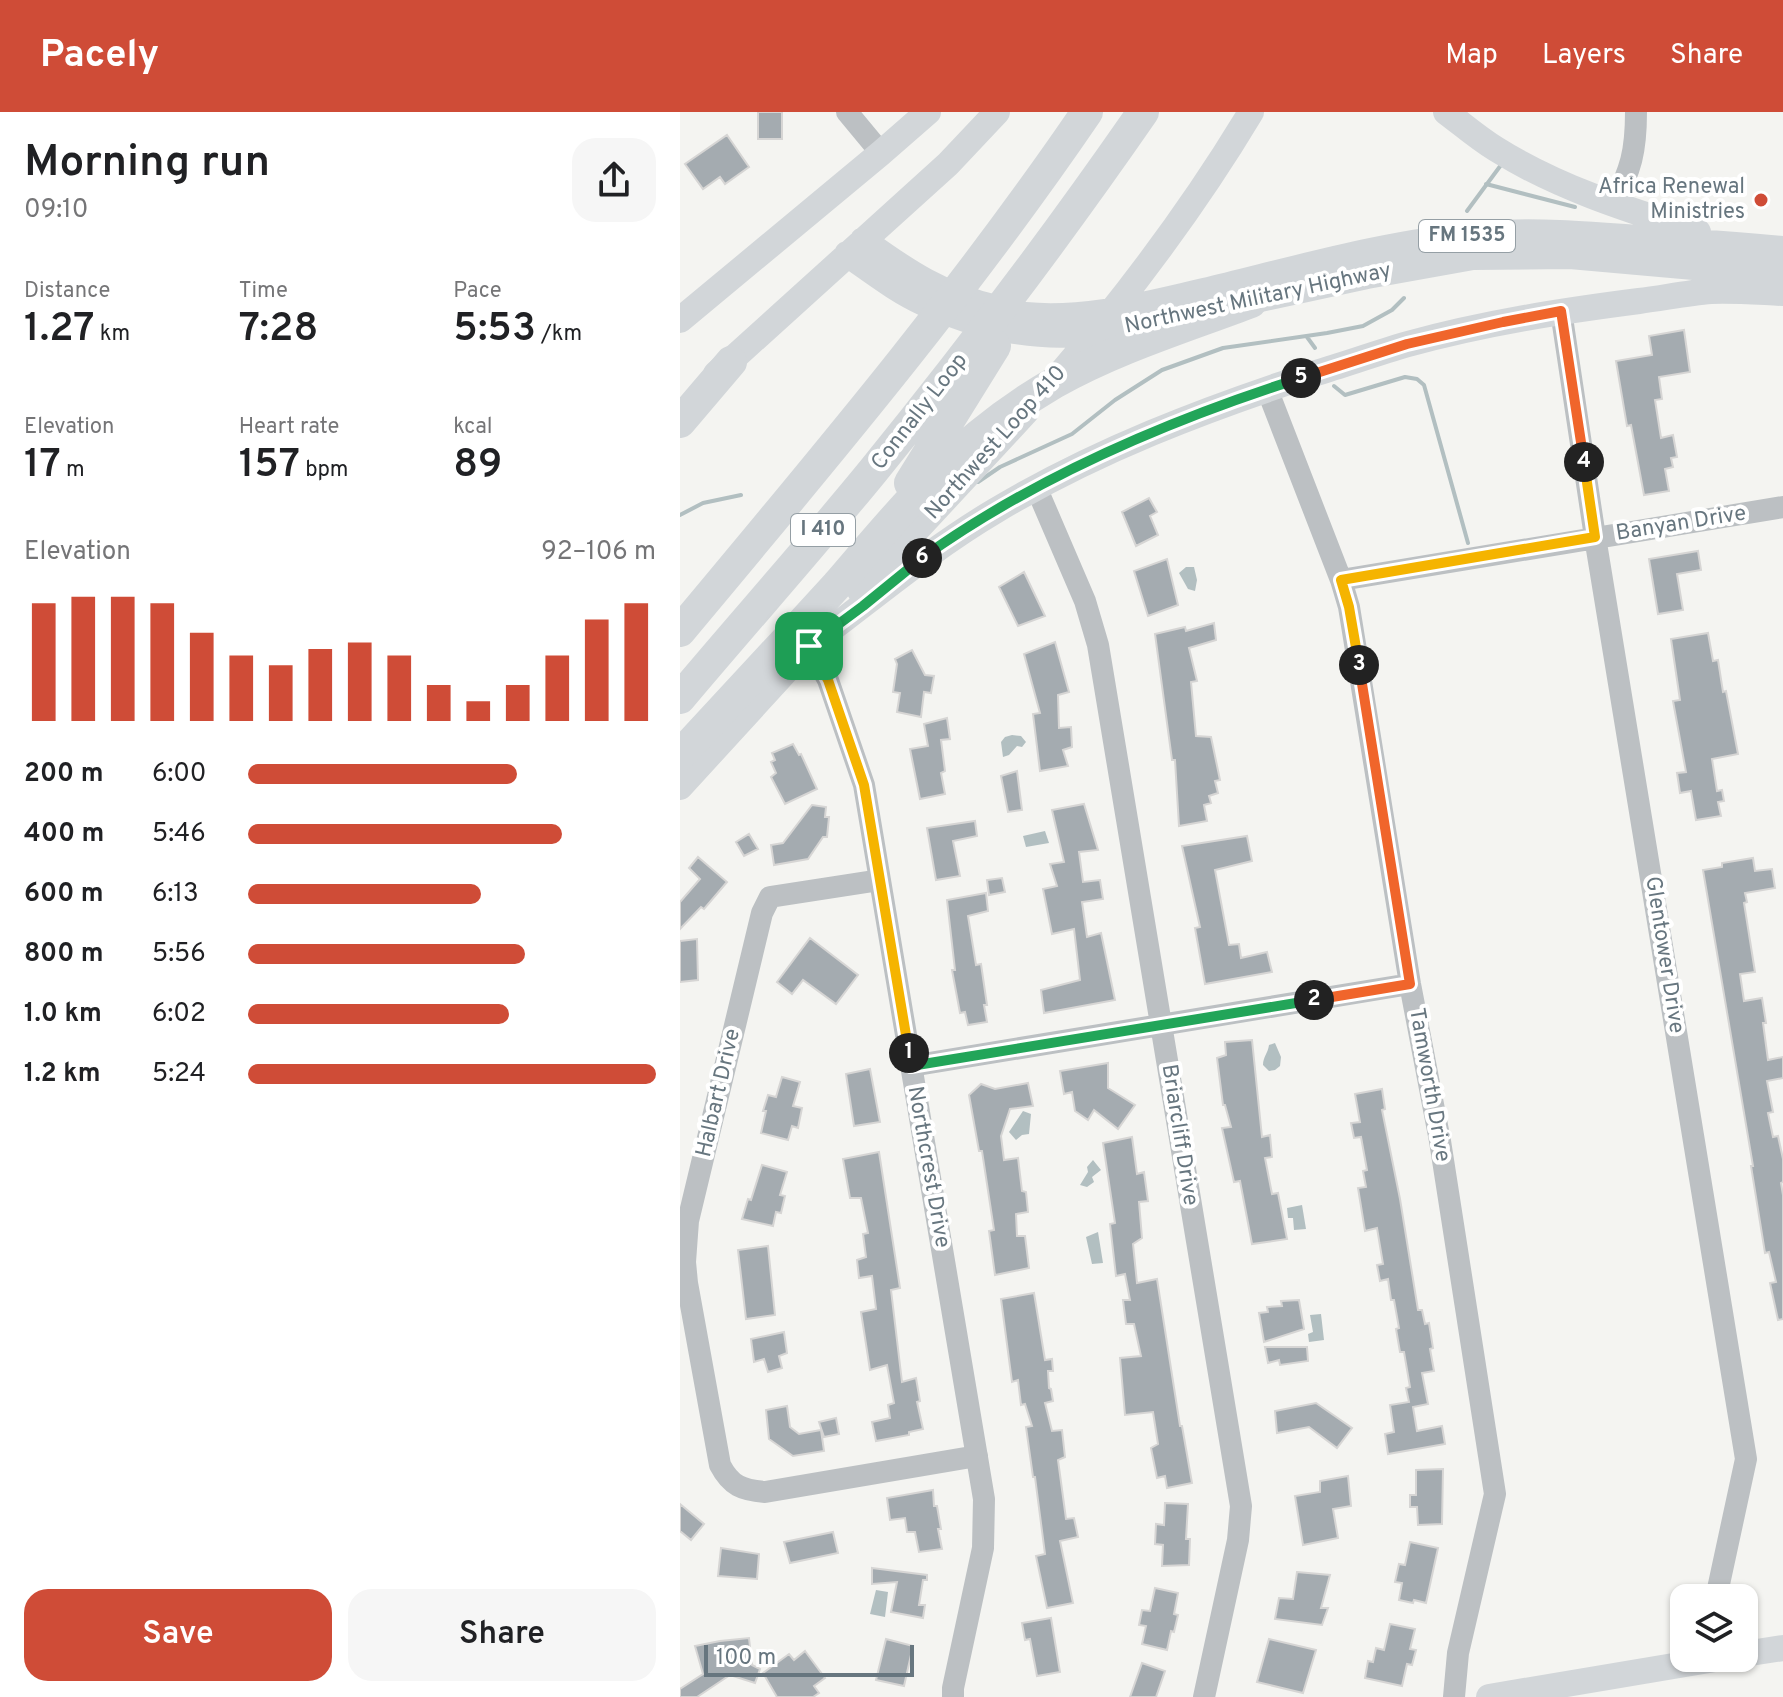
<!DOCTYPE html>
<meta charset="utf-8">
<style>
:root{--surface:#fff;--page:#f6f6f6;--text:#202124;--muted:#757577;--accent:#cf4c37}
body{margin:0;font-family:Overpass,sans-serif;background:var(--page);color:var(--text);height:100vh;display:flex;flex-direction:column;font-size:30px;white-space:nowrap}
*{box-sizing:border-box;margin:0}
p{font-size:26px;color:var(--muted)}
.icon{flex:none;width:44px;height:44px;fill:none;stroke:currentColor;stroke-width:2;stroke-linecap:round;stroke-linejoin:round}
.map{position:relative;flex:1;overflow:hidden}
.details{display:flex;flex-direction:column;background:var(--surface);width:680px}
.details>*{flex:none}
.fabs{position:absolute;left:990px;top:1472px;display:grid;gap:16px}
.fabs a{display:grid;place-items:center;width:88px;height:88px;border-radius:16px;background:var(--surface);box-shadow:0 2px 6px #0004;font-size:40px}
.scale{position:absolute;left:24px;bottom:20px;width:210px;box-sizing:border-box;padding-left:8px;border:4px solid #67767f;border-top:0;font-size:22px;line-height:28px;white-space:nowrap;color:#67767f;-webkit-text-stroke:6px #fff;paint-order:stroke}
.pin{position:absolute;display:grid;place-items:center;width:68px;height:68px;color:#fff;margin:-34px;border-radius:16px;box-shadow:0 4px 12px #0006}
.km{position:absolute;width:40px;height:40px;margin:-20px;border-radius:50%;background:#222;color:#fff;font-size:22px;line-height:40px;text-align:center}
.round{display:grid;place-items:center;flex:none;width:84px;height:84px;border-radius:24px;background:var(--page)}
.summary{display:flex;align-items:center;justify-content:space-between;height:136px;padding:0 24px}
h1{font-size:44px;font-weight:600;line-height:60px}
.metrics{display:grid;grid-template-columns:repeat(3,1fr);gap:12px;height:136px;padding:8px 24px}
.metrics div{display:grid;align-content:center}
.metrics b{font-size:40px;font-weight:600}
.metrics small{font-size:22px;font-weight:400}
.metrics p{font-size:22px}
.chart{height:224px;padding:16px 24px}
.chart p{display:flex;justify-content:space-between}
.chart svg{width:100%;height:144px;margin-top:8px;stroke:var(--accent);stroke-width:6}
.action{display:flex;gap:16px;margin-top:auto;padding:16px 24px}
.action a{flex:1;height:92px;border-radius:24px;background:var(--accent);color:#fff;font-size:32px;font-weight:600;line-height:92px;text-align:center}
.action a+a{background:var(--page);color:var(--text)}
ul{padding:0 24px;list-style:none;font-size:26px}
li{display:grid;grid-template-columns:128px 96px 1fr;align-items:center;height:60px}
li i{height:20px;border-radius:10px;background:var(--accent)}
header{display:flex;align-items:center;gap:48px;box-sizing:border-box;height:112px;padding:0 40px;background:var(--accent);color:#fff}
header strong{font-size:38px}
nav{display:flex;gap:44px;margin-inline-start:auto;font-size:28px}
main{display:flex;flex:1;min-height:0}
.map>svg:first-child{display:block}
.water{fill:#b2bfc1}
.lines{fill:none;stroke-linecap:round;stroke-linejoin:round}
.stream{stroke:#b2bfc1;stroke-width:4}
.building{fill:#a4abb0;stroke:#d6d5d4;stroke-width:2}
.minor{stroke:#bcc0c3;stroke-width:22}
.major{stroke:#d2d6d9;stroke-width:26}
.highway{stroke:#d2d6d9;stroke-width:32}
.split-1-casing{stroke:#fff;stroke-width:16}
.split-2-casing{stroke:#fff;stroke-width:16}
.split-3-casing{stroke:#fff;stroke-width:16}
.split-4-casing{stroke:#fff;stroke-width:16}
.split-5-casing{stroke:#fff;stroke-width:16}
.split-6-casing{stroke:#fff;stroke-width:16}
.split-7-casing{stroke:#fff;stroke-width:16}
.split-1{stroke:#f5b400;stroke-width:10}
.split-2{stroke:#22a559;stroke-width:10}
.split-3{stroke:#f0652b;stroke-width:10}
.split-4{stroke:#f5b400;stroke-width:10}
.split-5{stroke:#f0652b;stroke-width:10}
.split-6{stroke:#22a559;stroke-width:10}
.split-7{stroke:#22a559;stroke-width:10}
.poi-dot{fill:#cf4c37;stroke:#fff;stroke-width:3}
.labels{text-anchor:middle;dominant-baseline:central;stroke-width:8;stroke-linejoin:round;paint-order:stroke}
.shield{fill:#fff;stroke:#959fa5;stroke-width:2}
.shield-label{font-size:20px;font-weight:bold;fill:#67767f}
.poi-label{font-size:22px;fill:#67767f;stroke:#fff;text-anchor:end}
.street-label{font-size:22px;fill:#67767f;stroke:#fff}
</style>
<header>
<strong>Pacely</strong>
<nav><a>Map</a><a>Layers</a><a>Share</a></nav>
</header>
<main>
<section class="details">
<div class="summary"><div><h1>Morning run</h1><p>09:10</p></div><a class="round"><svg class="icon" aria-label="share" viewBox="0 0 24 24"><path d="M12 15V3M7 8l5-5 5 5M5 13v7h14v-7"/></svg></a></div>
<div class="metrics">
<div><p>Distance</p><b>1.27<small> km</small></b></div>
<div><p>Time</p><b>7:28</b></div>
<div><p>Pace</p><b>5:53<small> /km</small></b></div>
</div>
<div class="metrics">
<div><p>Elevation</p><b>17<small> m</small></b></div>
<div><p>Heart rate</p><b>157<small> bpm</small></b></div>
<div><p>kcal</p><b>89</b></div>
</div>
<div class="chart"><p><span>Elevation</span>92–106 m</p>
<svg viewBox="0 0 160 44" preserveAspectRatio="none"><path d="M5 44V8M15 44V6M25 44V6M35 44V8M45 44V17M55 44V24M65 44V27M75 44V22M85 44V20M95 44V24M105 44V33M115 44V38M125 44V33M135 44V24M145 44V13M155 44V8"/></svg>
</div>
<ul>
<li><b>200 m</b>6:00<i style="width:66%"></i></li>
<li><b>400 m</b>5:46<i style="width:77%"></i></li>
<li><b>600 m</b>6:13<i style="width:57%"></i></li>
<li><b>800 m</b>5:56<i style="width:68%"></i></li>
<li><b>1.0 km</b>6:02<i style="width:64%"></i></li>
<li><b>1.2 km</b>5:24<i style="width:100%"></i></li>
</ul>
<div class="action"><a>Save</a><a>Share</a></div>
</section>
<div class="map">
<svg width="1103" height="1585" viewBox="0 0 1103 1585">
<rect width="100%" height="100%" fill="#f4f4f1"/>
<path class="water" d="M506 455H514L517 468 515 479 508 477 499 461Z
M332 623 341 624 346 630 342 635 337 634 329 643 323 645 321 630 325 625Z
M365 719 369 731 346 735 343 724Z
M595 931 601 945 600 954 595 958 589 959 583 953C583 945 588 941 589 933Z
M343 999 351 1002 349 1022 342 1023 336 1028 329 1020Z
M413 1048 421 1058 412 1065 414 1070 407 1075 400 1073 408 1060 407 1055Z
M622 1093 626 1117 614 1118 613 1106H608L607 1096Z
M418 1120 423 1151 412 1152 406 1125Z
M641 1202 644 1228 629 1230 628 1222 633 1220 630 1203Z
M196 1478 208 1480 205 1505 190 1502Z"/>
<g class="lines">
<path class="stream" d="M806 72 895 95
M787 99 821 53
M627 225 635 236
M654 274 665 283 725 265 737 267 744 273 788 431
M298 370 320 355 392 322 435 288 482 258 543 236 647 221 683 214 712 198 724 186
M0 403 23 391 61 383"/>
</g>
<path class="building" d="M78 0H102V27H78Z
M47 23 69 55 45 72 40 65 23 77 5 52Z
M1004 218 1010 260 979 265 982 287 975 288 981 326 993 323 997 345 991 346 993 355 985 357 989 379 964 383 951 313 947 314 936 249 972 243 969 224Z
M469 386 477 400 470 404 478 423 456 434 442 400Z
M1018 439 1021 458 997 462 1003 498 978 502 969 447Z
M487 447 498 493 468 504 454 459Z
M344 460 365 504 338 514 319 475Z
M534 511 536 528 509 536 517 569 511 570 516 624 531 625 540 668 535 669 538 681 529 684 531 691 524 693 527 709 499 714 495 648H492L475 522 505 515 506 519Z
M1028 521 1033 549 1038 548 1043 580 1046 579 1058 642 1032 647 1037 679 1042 678 1044 689 1038 690 1041 704 1016 708 1011 679 1000 681 997 661 1006 660 993 589 1000 588 991 527Z
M375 530 389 580 378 583 379 616 391 615 392 635 383 638 388 654 360 659 353 602 360 601 344 542Z
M232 538 245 563 254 564 251 581 244 580 241 605 217 600 220 581 213 580 217 552 215 547Z
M267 606 270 627 261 628 265 659 261 661 265 682 240 687 230 637 248 634 244 612Z
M113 632 119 643 121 642 137 677 105 692 91 665 96 661 91 650 95 648 92 641Z
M337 659 342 698 328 700 321 664Z
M404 692 418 738 399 740 403 770 420 768 423 787 402 790 407 825 421 821 435 888 364 901 361 878 400 868 394 817 372 822 363 777 377 774 370 752 384 750 372 698Z
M132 693 146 695 145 705H149L147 725H143L128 747 94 753 91 733 103 731Z
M295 709 297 724 273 729 280 764 256 768 247 716Z
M69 722 78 737 64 744 56 730Z
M567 724 572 749 535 758 549 833 559 832 561 846 587 840 592 860 525 872 515 816 520 815 502 734Z
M18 745 47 770 24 797 21 795 0 817V790L20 767 9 756Z
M1073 746 1075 759 1092 757 1095 776 1065 781 1067 790 1064 791 1075 860 1060 862 1064 889 1082 886 1086 911H1083L1088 948 1103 945V966L1087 969 1093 1000 1088 1001 1093 1025 1098 1024 1103 1047V1070L1101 1071 1103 1083V1207L1098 1208 1090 1171 1096 1170 1089 1140 1085 1141 1071 1054H1073L1023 758 1042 755V751Z
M322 766 325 780 309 783 307 768Z
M306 781 308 799 288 804 296 853 301 852 307 893H304L307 910 288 913 285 900 280 901 272 858H275L267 788Z
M130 826 178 863 156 892 123 868 112 882 97 870Z
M17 827 18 868 0 870V829Z
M572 928 582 1025 590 1023 592 1045 585 1046 592 1082 598 1081 607 1127 572 1132 560 1069 554 1070 542 1016 551 1015 545 993H543L537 946 546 943 545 930Z
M428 951V976L455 993 438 1017 414 998 408 1008 395 999 392 980 384 982 380 959Z
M190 957 200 1010 174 1014 166 962Z
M102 965 120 970 113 994 122 996 118 1016 112 1014 108 1028 81 1021 86 999H83L88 983 96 985Z
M348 971 353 994 330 997 321 1024 324 1048 338 1046 342 1079 346 1080 348 1100 336 1102 337 1124H345L349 1156 315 1163 309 1119 314 1118 302 1039H299L289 983 301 972 315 977Z
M702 977 705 997 702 998 720 1087 738 1198H742L745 1212 749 1211 753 1236 750 1237 754 1259 742 1261 748 1292 733 1295 737 1319 762 1314 765 1332 708 1342 705 1322 714 1320 710 1293 729 1290 726 1276 730 1275 724 1240H720L716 1217 719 1216 714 1188H711L708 1167 700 1169 697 1153 703 1152 697 1116 685 1119 678 1076 686 1075 683 1059 687 1058 681 1025 674 1026 671 1011 680 1010 675 982Z
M452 1025 457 1062 464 1060 468 1089 459 1090 462 1126 453 1132 457 1171 477 1167 500 1314H502L512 1371 487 1376 485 1364 477 1366 471 1336 478 1332 473 1300 445 1303 440 1246 461 1244 454 1212H446L443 1188H450L445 1162 436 1164 430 1112 435 1111 423 1031Z
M199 1040 220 1176 211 1178 222 1270 236 1266 240 1289 237 1290 243 1317 229 1320V1323L196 1329 192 1310 210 1306 208 1293 214 1291 207 1253 190 1258 181 1200 196 1197 192 1164 179 1166 177 1148 186 1145 183 1122 188 1121 181 1086H170L163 1047Z
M82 1053 107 1060 100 1083 105 1084 101 1101 96 1100 93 1114 62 1107 68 1087 71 1088Z
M88 1134 95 1203 66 1207 58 1138Z
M354 1181 365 1248 372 1247 373 1259H368L369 1276 371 1277 373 1289 365 1291 372 1319 382 1318 385 1345 378 1348 386 1407 394 1406 398 1425 380 1429 393 1491 367 1496 356 1444 365 1442 355 1365H353L346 1315 352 1314 345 1292 341 1293 338 1268 332 1270 321 1187Z
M619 1188 624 1217 584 1230 579 1201 588 1200 587 1195 602 1194 601 1189Z
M104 1220 107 1241 99 1244 102 1256 88 1260 84 1247 74 1250 71 1227Z
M585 1235H627L628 1249 600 1253 599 1248 588 1251Z
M636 1291 672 1316 657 1336 629 1315 597 1321 595 1299Z
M107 1294 110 1315 119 1322 141 1318 144 1339 113 1344 89 1327 86 1298Z
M156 1306 159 1322 144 1325 139 1310Z
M763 1357 762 1412 738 1413 737 1395H730V1383H736V1358Z
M668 1364 671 1394 653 1397 658 1426 623 1433 615 1384 640 1380V1369Z
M253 1378 254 1394H257L261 1417H258L262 1437 239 1440 235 1420H227L225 1406 210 1408 207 1386Z
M485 1391 508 1392 506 1427H510L509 1453 482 1454 483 1433 475 1432 476 1412 484 1413Z
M0 1392 24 1412 11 1428 0 1419Z
M153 1420 158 1441 110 1451 104 1430Z
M730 1430 758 1436 746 1491 734 1488 733 1491 719 1488 722 1471 715 1470 719 1452 725 1453Z
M41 1436 79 1442 77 1467 38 1464Z
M192 1456 247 1463V1468H243L239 1493H245L243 1506 211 1500 217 1470 192 1472Z
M617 1460 650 1463 641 1496H648L642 1513 595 1507 599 1486 613 1487Z
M475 1476 498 1481 494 1502 498 1503 494 1520 491 1519 487 1538 462 1532 466 1514 459 1513 462 1498 470 1499Z
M371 1506 380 1560 357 1564 350 1527 345 1528 342 1511Z
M710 1512 735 1517 730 1537 736 1538 732 1553 727 1552 722 1574 685 1566 688 1549 693 1550 696 1536 704 1538Z
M69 1526 72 1553 80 1557 75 1571 50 1563 17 1585H0V1577L23 1562 15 1534 40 1529Z
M206 1527 233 1534 224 1574 196 1568Z
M589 1527 636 1538 623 1581 577 1570Z
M125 1539 145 1566 134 1574 139 1581 133 1585H97L83 1561 109 1542 114 1548Z
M462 1551 485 1559 476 1585H450Z"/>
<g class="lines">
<path class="minor" d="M167 0 201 41
M933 93C951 57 956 40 956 0
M881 199 915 425 1066 1347 1036 1486
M587 277 661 468 669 495 730 872 760 1029 815 1382 778 1541 774 1585
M356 375 405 489 418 533 561 1394 558 1428 524 1585
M661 468 1103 395
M129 534 148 568 184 673 304 1387 303 1436 273 1576V1585
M200 768 90 785 82 801 8 1109 5 1150 7 1171 40 1353C51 1374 62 1378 85 1380L297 1344
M231 954 730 872"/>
<path class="major" d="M766 0C782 12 798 26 816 37 878 76 949 98 1018 120
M183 128C227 160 262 183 316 196 326 199 336 202 345 203 406 209 466 192 524 179 616 157 708 130 802 122 854 118 906 122 959 126 1007 129 1055 133 1103 137
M167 142C192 159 217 179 244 191 297 215 359 229 417 220 447 216 477 208 507 202
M553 193 687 164 793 145 890 144 1103 163
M0 208 201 41 248 0
M36 262 268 52 317 0
M375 268C447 184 514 95 571 0
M180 479 346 300
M129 534C191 488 249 438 315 399 415 339 525 297 636 261 666 252 697 241 728 232 804 211 881 199 959 189 983 186 1007 181 1031 179 1054 178 1079 180 1103 181
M0 675 139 523
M1064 1542 1103 1536
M809 1585 1041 1546"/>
<path class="highway" d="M0 310 51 250
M230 371 315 234
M0 519C141 350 283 182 407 0
M0 586C64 510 130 436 193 359 287 243 378 123 463 0
M0 643C53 586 105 530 157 473 189 436 220 398 254 364 289 329 331 296 374 271 436 236 505 215 571 190"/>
</g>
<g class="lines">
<g class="split-1-casing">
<path id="split-1" d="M129 534 148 568 184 673 229 941"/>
</g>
<g class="split-2-casing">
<path id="split-2" d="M229 941 231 954 634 888"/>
</g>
<g class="split-3-casing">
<path id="split-3" d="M634 888 730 872 679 553"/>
</g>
<g class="split-4-casing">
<path id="split-4" d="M679 553 669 495 661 468 915 425 904 350"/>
</g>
<g class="split-5-casing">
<path id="split-5" d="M621 266 727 232 823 210 881 199 904 350"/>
</g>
<g class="split-6-casing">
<path id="split-6" d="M242 446C355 365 489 308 621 266"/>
</g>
<g class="split-7-casing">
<path id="split-7" d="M129 534 183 494 242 446"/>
</g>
<use href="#split-1" class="split-1"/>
<use href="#split-2" class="split-2"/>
<use href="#split-3" class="split-3"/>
<use href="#split-4" class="split-4"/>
<use href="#split-5" class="split-5"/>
<use href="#split-6" class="split-6"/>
<use href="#split-7" class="split-7"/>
</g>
<circle class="poi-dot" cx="1081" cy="88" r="8"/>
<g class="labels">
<g class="shield">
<rect x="739" y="108" width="96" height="32" rx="6"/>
<rect x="111" y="402" width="64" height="32" rx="6"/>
</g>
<g class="shield-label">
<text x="787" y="124">FM 1535</text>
<text x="143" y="418">I 410</text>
</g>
<g class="poi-label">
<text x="1065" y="75">Africa Renewal<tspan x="1065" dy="25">Ministries</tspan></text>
</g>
<g class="street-label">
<text transform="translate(578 187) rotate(-12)">Northwest Military Highway</text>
<text transform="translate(240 300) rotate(-52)">Connally Loop</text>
<text transform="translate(316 331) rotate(-48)">Northwest Loop 410</text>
<text transform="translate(1001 412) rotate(-9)">Banyan Drive</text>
<text transform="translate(984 843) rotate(81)">Glentower Drive</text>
<text transform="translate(749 973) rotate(80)">Tamworth Drive</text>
<text transform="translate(39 981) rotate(-77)">Halbart Drive</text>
<text transform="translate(499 1023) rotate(81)">Briarcliff Drive</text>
<text transform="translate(248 1055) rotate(80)">Northcrest Drive</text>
</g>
</g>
</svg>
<div class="fabs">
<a><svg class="icon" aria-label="layers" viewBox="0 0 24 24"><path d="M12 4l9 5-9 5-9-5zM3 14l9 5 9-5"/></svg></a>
</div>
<div class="scale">100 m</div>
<div class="pin" style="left:129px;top:534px;background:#1e9e55"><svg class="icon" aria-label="arrive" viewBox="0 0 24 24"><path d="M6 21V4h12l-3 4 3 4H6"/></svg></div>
<b class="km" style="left:229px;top:941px">1</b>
<b class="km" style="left:634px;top:888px">2</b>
<b class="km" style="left:679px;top:553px">3</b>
<b class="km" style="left:904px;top:350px">4</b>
<b class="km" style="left:621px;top:266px">5</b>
<b class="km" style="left:242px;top:446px">6</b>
</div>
</main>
